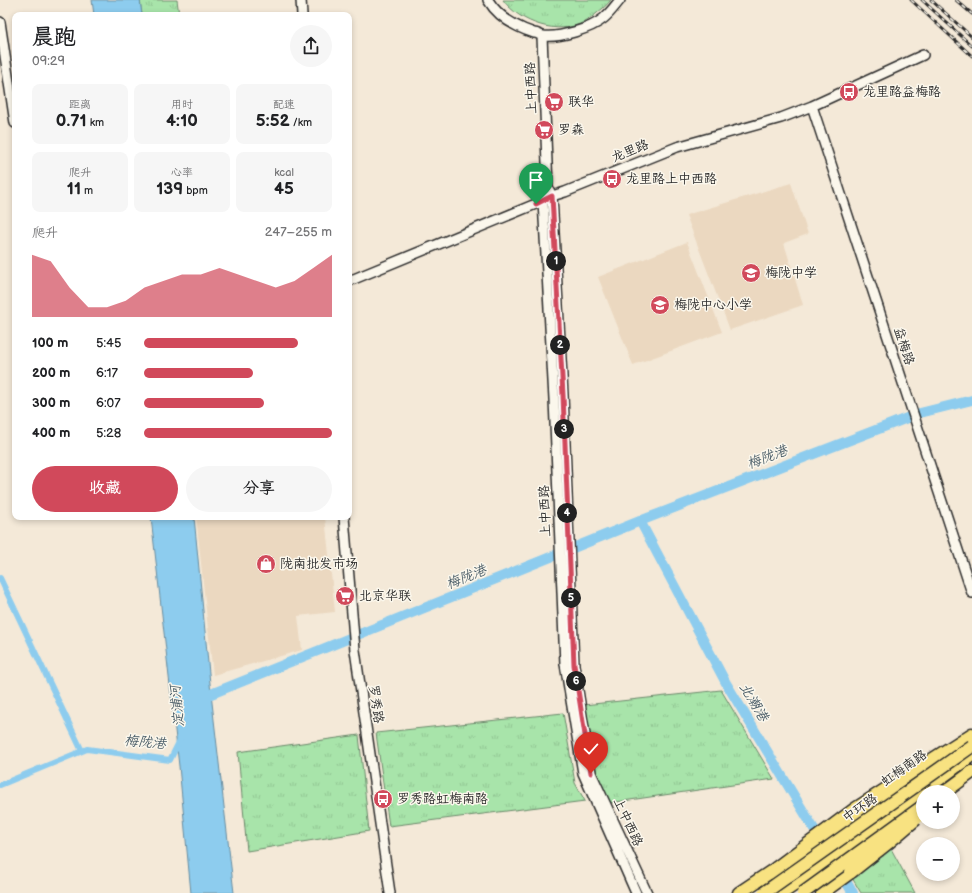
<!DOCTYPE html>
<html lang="zh">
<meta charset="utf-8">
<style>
:root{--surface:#fff;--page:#f6f6f6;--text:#202124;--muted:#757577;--accent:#d1495b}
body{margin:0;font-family:"Balsamiq Sans","LXGW WenKai TC",sans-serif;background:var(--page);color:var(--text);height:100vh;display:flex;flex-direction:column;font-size:15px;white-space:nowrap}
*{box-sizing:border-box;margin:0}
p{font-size:13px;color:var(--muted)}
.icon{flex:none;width:22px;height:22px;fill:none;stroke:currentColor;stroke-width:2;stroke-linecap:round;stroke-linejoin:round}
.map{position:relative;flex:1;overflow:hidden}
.sheet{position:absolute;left:12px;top:12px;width:340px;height:508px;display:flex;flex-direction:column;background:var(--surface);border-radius:8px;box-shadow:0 2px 6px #0003}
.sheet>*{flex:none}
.tools{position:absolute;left:916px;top:785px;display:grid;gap:8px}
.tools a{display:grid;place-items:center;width:44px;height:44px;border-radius:50%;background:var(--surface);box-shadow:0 2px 6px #0003;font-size:20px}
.pin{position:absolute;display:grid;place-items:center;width:34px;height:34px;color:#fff;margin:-41px -17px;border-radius:50% 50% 50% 0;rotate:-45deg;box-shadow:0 0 4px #0007}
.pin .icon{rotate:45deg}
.km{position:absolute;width:20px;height:20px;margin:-10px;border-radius:50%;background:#222;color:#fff;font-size:11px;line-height:20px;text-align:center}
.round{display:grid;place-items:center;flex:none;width:42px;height:42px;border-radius:21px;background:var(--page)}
.head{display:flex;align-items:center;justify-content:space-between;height:68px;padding:0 20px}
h1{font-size:22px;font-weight:700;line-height:30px}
.stats{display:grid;grid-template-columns:repeat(3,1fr);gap:6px;height:68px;padding:4px 20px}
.stats div{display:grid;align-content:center;border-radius:8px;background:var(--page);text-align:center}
.stats b{font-size:17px;font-weight:700}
.stats small{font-size:11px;font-weight:400}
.stats p{font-size:11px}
.chart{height:112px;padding:8px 20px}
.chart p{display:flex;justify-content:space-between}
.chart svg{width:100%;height:72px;margin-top:4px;fill:var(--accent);opacity:.7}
.primary-button{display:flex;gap:8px;margin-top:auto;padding:8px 20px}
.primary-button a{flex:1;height:46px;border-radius:24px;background:var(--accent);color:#fff;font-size:16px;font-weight:700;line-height:46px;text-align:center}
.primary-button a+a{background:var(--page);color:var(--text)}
ul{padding:0 20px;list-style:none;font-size:13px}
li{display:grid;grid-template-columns:64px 48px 1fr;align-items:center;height:30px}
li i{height:10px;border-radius:5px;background:var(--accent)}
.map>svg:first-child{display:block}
.built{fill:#ebd8c0}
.park{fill:url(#park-tufts);stroke:#6a886a}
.water{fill:#8dccee;stroke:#668ca0}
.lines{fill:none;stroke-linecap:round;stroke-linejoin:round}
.canal{stroke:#8dccee;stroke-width:6}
.river{stroke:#8dccee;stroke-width:10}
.secondary-casing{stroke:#2b2b2b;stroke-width:12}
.primary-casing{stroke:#2b2b2b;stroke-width:13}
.highway-casing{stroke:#2b2b2b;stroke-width:15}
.secondary{stroke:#fbf7ec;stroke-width:9}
.primary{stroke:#f8e281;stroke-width:10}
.highway{stroke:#f8e281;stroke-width:12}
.rail-casing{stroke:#2b2b2b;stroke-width:3}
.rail{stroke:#fbf7ec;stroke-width:1.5;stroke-dasharray:4.5;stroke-linecap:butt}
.highway-bridge-casing{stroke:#2b2b2b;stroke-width:15;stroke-linecap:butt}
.highway-bridge{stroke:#f8e281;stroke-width:12}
.route-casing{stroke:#fff;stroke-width:8}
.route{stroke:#d1495b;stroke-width:5}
.labels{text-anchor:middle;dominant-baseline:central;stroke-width:3;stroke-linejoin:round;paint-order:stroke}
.street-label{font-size:13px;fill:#2b2b2b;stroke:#fbf7ec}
.poi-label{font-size:13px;fill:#2b2b2b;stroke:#fbf7ec;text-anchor:start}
.water-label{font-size:14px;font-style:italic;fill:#485b66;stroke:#fbf7ec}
</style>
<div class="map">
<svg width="972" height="893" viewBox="0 0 972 893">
<defs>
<pattern id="park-tufts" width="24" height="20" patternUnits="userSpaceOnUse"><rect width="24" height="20" fill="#a8e4aa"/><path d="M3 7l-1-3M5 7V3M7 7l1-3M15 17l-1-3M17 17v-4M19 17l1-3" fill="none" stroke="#91c492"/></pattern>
</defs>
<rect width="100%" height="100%" fill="#f4e9d8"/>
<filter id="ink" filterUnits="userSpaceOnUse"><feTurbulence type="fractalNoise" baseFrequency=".025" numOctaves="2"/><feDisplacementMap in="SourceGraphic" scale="8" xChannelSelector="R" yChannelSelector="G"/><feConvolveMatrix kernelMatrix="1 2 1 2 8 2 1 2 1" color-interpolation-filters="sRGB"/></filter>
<g filter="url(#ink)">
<path class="built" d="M791 183 808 234 784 243 803 305 730 330 686 215Z
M687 242 722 332 633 365 598 277Z
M196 517H325L335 612 298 616 302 650 213 675Z"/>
<path class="park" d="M140 0H177L179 15H142Z
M503 0H611C607 5 602 9 597 13 593 16 589 20 584 22 558 36 520 23 503 0Z
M721 690 774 779 609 803C593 770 589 742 584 705Z
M563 713 575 783 585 801 389 826 376 733Z
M359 735 369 831 247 851 238 752Z
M889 845 915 893H861L851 876Z"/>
<path class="water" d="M92 0H140L142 15H94Z
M151 517H194L211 694 234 893H191L179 766Z"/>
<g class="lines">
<path class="canal" d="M0 578 82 751
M0 785 87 749 170 760 180 740"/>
<path class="river" d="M640 521 726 683 822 842
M211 694 640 521 920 413 972 400
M840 872 853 893"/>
<g class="secondary-casing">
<path id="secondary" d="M301 0 302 15
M488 0C499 18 515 27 534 33 537 33 540 35 543 36 559 38 591 29 604 18 610 13 615 6 620 0
M0 22 15 123
M542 36 548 188 543 201 554 399 565 664 583 773 636 893
M812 106 972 593
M548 188 552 196 563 395 574 665 591 773 647 893
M349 281 543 201 552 196 565 192 677 147 781 118 812 106 923 55
M344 517 355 650 390 893"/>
</g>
<g class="primary-casing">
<path id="primary" d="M776 880 790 866 894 791"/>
</g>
<g class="highway-casing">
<path id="highway" d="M945 792 972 772
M739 893 772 871 855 809 972 734
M782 893 806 877 972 755
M822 893 851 872"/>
</g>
<use href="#secondary" class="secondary"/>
<use href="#primary" class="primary"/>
<use href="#highway" class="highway"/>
<g class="rail-casing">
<path id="rail" d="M911 0 972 56
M922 0 972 46
M931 0 972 37
M956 0 972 14"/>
</g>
<use href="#rail" class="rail"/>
<g class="highway-bridge-casing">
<path id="highway-bridge" d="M851 872 889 842 916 819
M764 893 972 746
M803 893 923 806"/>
</g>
<use href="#highway-bridge" class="highway-bridge"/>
</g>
</g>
<g class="lines" filter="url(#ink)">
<g class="route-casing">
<path id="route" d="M536 204 552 196 563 395 574 665 591 773"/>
</g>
<use href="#route" class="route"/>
</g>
<defs>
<g id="bus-disc" transform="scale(1)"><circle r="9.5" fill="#d1495b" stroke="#fbf7ec"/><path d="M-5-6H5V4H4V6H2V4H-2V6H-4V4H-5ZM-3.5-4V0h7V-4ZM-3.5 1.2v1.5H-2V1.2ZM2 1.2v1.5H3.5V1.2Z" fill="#fff"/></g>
<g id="supermarket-disc" transform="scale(1)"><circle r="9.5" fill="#d1495b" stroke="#fbf7ec"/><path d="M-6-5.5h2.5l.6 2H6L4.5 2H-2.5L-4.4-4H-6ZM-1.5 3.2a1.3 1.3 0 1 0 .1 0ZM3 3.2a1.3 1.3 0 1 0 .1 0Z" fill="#fff"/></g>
<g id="school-disc" transform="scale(1)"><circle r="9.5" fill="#d1495b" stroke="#fbf7ec"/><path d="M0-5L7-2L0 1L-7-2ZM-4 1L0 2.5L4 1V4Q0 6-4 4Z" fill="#fff"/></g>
<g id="shop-disc" transform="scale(1)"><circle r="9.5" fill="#d1495b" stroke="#fbf7ec"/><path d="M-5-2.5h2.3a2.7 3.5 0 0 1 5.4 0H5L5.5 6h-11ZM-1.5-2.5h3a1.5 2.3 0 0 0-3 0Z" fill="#fff"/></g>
</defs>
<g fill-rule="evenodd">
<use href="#bus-disc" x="849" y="92"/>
<use href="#supermarket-disc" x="554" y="102"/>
<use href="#supermarket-disc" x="544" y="130"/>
<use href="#bus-disc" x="612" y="179"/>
<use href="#school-disc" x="751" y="273"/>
<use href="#school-disc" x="660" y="305"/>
<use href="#shop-disc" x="266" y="564"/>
<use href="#supermarket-disc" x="345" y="596"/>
<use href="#bus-disc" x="383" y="799"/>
</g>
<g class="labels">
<g class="street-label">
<text transform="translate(531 88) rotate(-92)">上中西路</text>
<text transform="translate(630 151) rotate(-22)">龙里路</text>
<text transform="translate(904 346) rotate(72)">益梅路</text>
<text transform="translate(545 511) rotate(-92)">上中西路</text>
<text transform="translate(376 704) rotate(82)">罗秀路</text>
<text transform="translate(904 768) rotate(-35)">虹梅南路</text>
<text transform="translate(860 808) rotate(-35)">中环路</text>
<text transform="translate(628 822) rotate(65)">上中西路</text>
</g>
<g class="poi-label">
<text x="863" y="92">龙里路益梅路</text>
<text x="568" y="102">联华</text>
<text x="558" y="130">罗森</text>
<text x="626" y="179">龙里路上中西路</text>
<text x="765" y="273">梅陇中学</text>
<text x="674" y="305">梅陇中心小学</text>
<text x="280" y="564">陇南批发市场</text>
<text x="359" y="596">北京华联</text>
<text x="397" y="799">罗秀路虹梅南路</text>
</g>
<g class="water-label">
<text transform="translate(767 457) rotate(-21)">梅陇港</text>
<text transform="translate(466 577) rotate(-22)">梅陇港</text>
<text transform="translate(754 702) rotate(59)">北潮港</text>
<text transform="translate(177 706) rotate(-96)">淀浦河</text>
<text transform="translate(145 742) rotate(5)">梅陇港</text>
</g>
</g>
</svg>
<div class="tools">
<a>+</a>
<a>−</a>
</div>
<div class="pin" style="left:536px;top:204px;background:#1e9e55"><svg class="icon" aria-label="arrive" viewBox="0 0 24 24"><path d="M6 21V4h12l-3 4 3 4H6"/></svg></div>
<div class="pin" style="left:591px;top:773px;background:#d93025"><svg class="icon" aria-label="check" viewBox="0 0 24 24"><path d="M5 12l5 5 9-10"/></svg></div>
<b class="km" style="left:556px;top:261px">1</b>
<b class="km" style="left:560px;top:345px">2</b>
<b class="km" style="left:564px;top:429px">3</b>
<b class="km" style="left:567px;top:513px">4</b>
<b class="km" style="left:571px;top:598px">5</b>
<b class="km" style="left:576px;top:681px">6</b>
<section class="sheet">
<div class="head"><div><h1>晨跑</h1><p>09:29</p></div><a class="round"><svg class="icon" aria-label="share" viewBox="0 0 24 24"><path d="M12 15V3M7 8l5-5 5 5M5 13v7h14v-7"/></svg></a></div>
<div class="stats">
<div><p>距离</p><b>0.71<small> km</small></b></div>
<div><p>用时</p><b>4:10</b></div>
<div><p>配速</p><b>5:52<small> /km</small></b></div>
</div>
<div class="stats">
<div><p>爬升</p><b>11<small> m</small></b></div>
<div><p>心率</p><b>139<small> bpm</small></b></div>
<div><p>kcal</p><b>45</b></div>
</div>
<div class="chart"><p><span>爬升</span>247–255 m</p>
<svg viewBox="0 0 160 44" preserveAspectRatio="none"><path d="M0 44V6L10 10L20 26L30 38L40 38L50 34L60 26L70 22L80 18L90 18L100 14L110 18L120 22L130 26L140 22L150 14L160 6V44z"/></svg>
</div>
<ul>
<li><b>100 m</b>5:45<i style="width:82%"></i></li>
<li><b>200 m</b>6:17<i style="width:58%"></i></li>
<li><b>300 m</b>6:07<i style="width:64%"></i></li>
<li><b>400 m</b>5:28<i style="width:100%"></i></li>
</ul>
<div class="primary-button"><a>收藏</a><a>分享</a></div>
</section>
</div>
